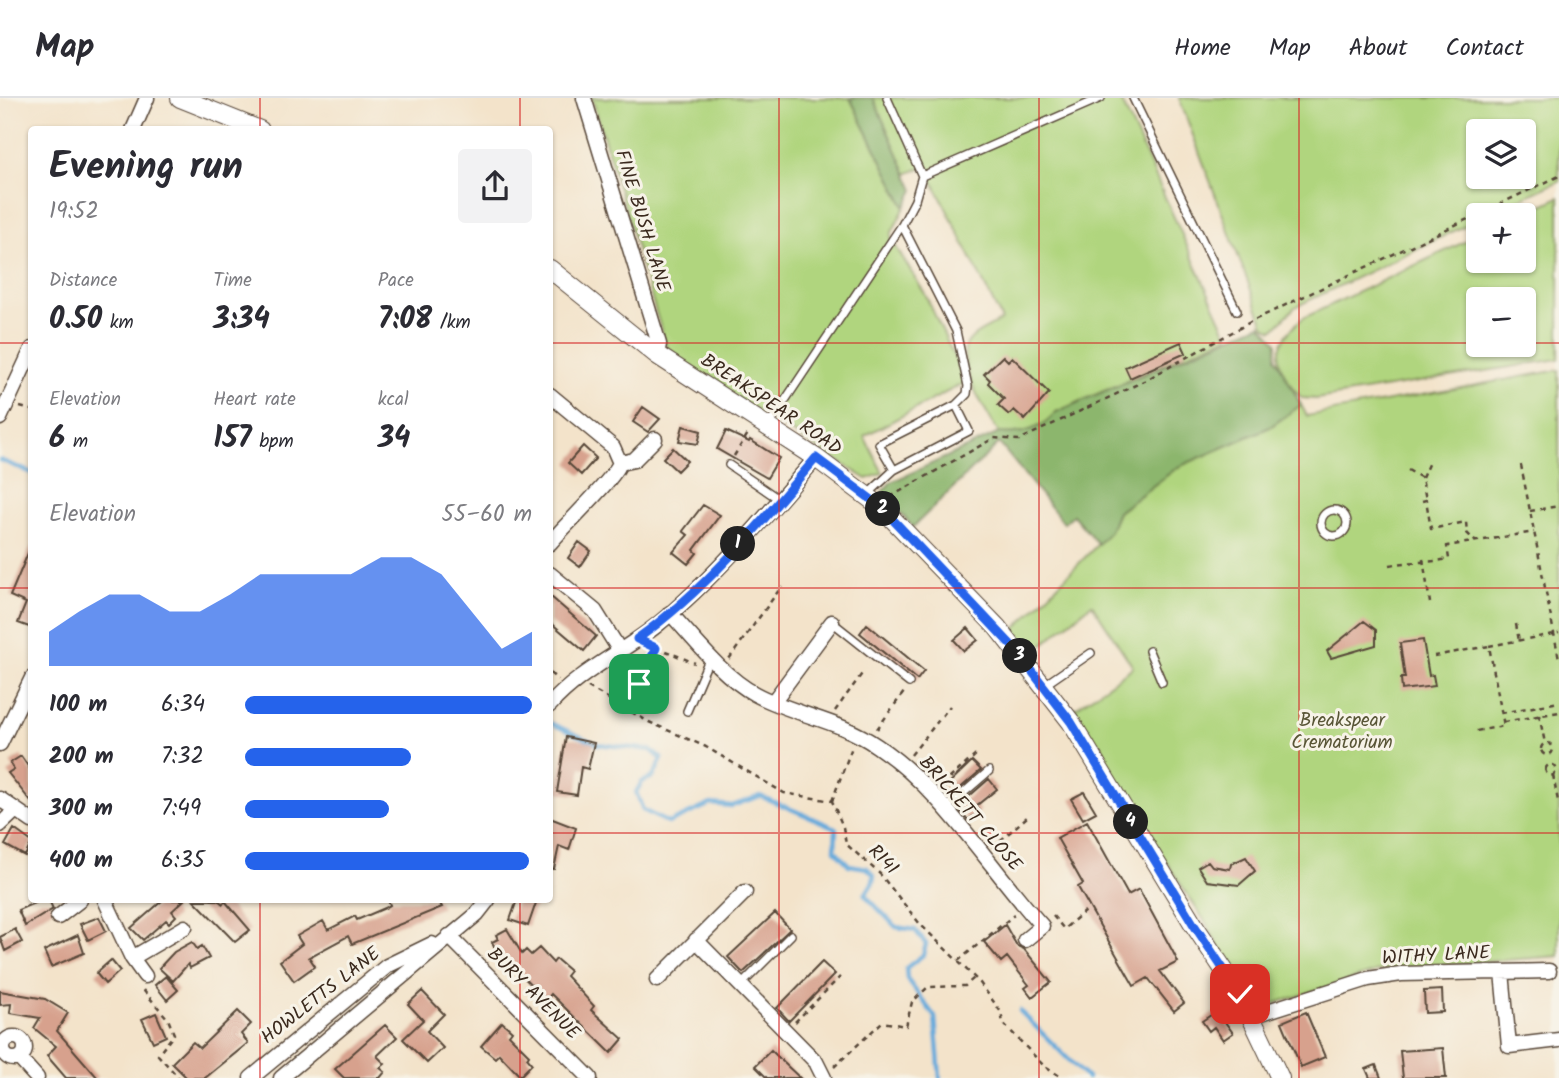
<!DOCTYPE html>
<meta charset="utf-8">
<style>
:root{--surface:#fff;--page:#f2f2f3;--text:#2b2b33;--muted:#7c7c81;--line:#e1e1e2;--accent:#2563eb}
body{margin:0;font-family:Kalam,sans-serif;background:var(--page);color:var(--text);height:100vh;display:flex;flex-direction:column;font-size:26px;white-space:nowrap}
*{box-sizing:border-box;margin:0}
p{font-size:23px;color:var(--muted)}
.icon{flex:none;width:38px;height:38px;fill:none;stroke:currentColor;stroke-width:2;stroke-linecap:round;stroke-linejoin:round}
.map{position:relative;flex:1;overflow:hidden}
.drawer{position:absolute;left:28px;top:28px;width:525px;height:777px;display:flex;flex-direction:column;background:var(--surface);border-radius:7px;box-shadow:0 2px 5px #0004}
.drawer>*{flex:none}
.fabs{position:absolute;left:1466px;top:21px;display:grid;gap:14px}
.fabs a{display:grid;place-items:center;width:70px;height:70px;border-radius:7px;background:var(--surface);box-shadow:0 2px 5px #0004;font-size:35px}
.pin{position:absolute;display:grid;place-items:center;width:60px;height:60px;color:#fff;margin:-30px;border-radius:14px;box-shadow:0 4px 10px #0006}
.km{position:absolute;width:35px;height:35px;margin:-18px;border-radius:50%;background:#222;color:#fff;font-size:19px;line-height:35px;text-align:center}
.round{display:grid;place-items:center;flex:none;width:74px;height:74px;border-radius:7px;background:var(--page)}
.headline{display:flex;align-items:center;justify-content:space-between;height:119px;padding:0 21px}
h1{font-size:38px;font-weight:700;line-height:52px}
.metrics{display:grid;grid-template-columns:repeat(3,1fr);gap:10px;height:119px;padding:7px 21px}
.metrics div{display:grid;align-content:center}
.metrics b{font-size:30px;font-weight:700}
.metrics small{font-size:19px;font-weight:400}
.metrics p{font-size:19px}
.chart{height:196px;padding:14px 21px}
.chart p{display:flex;justify-content:space-between}
.chart svg{width:100%;height:126px;margin-top:7px;fill:var(--accent);opacity:.7}
ul{padding:0 21px;list-style:none;font-size:23px}
li{display:grid;grid-template-columns:112px 84px 1fr;align-items:center;height:52px}
li i{height:18px;border-radius:9px;background:var(--accent)}
header{display:flex;align-items:center;gap:42px;box-sizing:border-box;height:98px;padding:0 35px;background:var(--surface);border-bottom:2px solid var(--line)}
header strong{font-size:33px}
nav{display:flex;gap:38px;margin-inline-start:auto;font-size:24px}
.map>svg:first-child{display:block}
.green{fill:#b0d57e;stroke:#76804e;stroke-width:2;fill-rule:evenodd}
.forest{fill:#8cb66d;stroke:#647046;stroke-width:2}
.lines{fill:none;stroke-linecap:round;stroke-linejoin:round}
.stream{stroke:#66aadb;stroke-width:4.5}
.building{fill:#d7a18d}
.service-casing{stroke:#574638;stroke-width:10}
.minor-casing{stroke:#574638;stroke-width:17}
.tertiary-casing{stroke:#574638;stroke-width:20}
.path{stroke:#574638;stroke-width:2.5;stroke-dasharray:5 5;stroke-linecap:butt}
.service{stroke:#fff;stroke-width:7}
.minor{stroke:#fff;stroke-width:14}
.tertiary{stroke:#fff;stroke-width:18}
.route-casing{stroke:#fff;stroke-width:14}
.route{stroke:#2563eb;stroke-width:9}
.grid{fill:none;stroke:#d62828;stroke-width:2;stroke-opacity:0.55}
.labels{text-anchor:middle;dominant-baseline:central;stroke-width:6;stroke-linejoin:round;paint-order:stroke}
.street-label{font-size:19px;fill:#3b2a1e;stroke:#f7f3e8}
.park-label{font-size:19px;fill:#585536;stroke:#f7f3e8}
</style>
<header>
<strong>Map</strong>
<nav><a>Home</a><a>Map</a><a>About</a><a>Contact</a></nav>
</header>
<div class="map">
<svg width="1559" height="980" viewBox="0 0 1559 980">
<rect width="100%" height="100%" fill="#f7f3e8"/>
<filter id="ink" filterUnits="userSpaceOnUse"><feTurbulence type="fractalNoise" baseFrequency=".0143" numOctaves="2"/><feDisplacementMap in="SourceGraphic" scale="14" xChannelSelector="R" yChannelSelector="G"/><feConvolveMatrix kernelMatrix="1 2 1 2 8 2 1 2 1" color-interpolation-filters="sRGB"/></filter>
<filter id="wash" filterUnits="userSpaceOnUse"><feTurbulence type="fractalNoise" baseFrequency=".00686" numOctaves="4" result="noise"/><feDisplacementMap in="SourceGraphic" scale="28" xChannelSelector="R" yChannelSelector="G"/><feGaussianBlur stdDeviation="1.57" result="paint"/><feColorMatrix in="noise" values="0 0 0 0 0 0 0 0 0 0 0 0 0 0 0 0 0 1.4 0 .05"/><feComposite in="paint" operator="in"/></filter>
<g filter="url(#wash)">
<rect width="100%" height="100%" fill="#f3e3ca"/>
<path class="green" d="M592 0H850L905 109 891 136V141L925 196 966 284 864 338 883 375 867 381 669 258Z
M873 0H1120L1228 238 1056 314C1043 332 1019 337 999 335 988 316 952 263 969 243 975 234 993 228 1002 222L925 68 907 76Z
M1179 0H1559V83L1486 117H1479V121L1295 209 1273 232 1264 227ZM1479 33H1524V79H1479Z
M1559 99V261L1316 301 1302 300C1273 271 1270 247 1303 220L1479 137V163H1524V117H1521ZM1524 201V247H1479V201Z
M1559 272V858L1382 872 1253 912 1206 825 1099 660 1073 612 1133 569 1092 506 1032 555 1014 532 1098 446 1110 433 1118 414 1178 369 1270 329 1301 307 1307 318Z"/>
<path class="forest" d="M850 0H873L914 92 905 109Z
M1261 226 1277 244 1276 260 1301 307 1270 329 1178 369 1118 414 1110 433 1098 446 1073 417 1064 425 999 345 913 429 882 394 891 384 999 335C1019 337 1043 332 1056 314Z"/>
<g class="lines">
<path class="stream" d="M0 362 32 375
M550 625 597 646 651 652 662 661 653 679 642 684 636 694 643 712 668 725 711 706 732 708 760 698 836 730 835 752 849 767 867 770 874 777 873 784 865 797 896 829 915 832 926 846 923 857 906 870 907 881 935 919 940 980
M1020 913 1087 980"/>
</g>
<g id="blocks">
<path class="building" d="M1181 244 1186 255 1130 280 1125 269Z
M1003 258 1008 263 1012 259 1049 295 1025 322 1014 312 1009 317 998 307 1004 301 988 285 990 282 984 276Z
M643 309 660 321 648 334 633 324Z
M683 328 701 333 698 346 679 343Z
M726 333 749 344 750 342 779 360 767 380 717 351Z
M583 348 596 360 581 377 568 365Z
M673 350 687 363 677 373 663 360Z
M703 407 720 417 694 452 697 455 688 466 673 454 688 437 683 433Z
M579 444 591 453 580 469 568 460Z
M31 448H32V530L18 525 26 505 10 498Z
M550 498 596 538 584 553 550 524Z
M1364 523 1376 532V547L1331 560 1327 553Z
M867 526 924 573 917 582 860 535Z
M968 530 978 542 964 553 954 542Z
M1423 542 1429 578 1433 577 1435 588 1402 592 1401 580H1405L1400 545Z
M566 639 594 645 588 671 581 669 577 697 557 694Z
M21 658 32 674V705L8 675 14 671 10 665Z
M972 663 981 672 949 700 942 692Z
M989 681 997 691 976 708 980 713 968 722 957 709Z
M1084 694 1096 714 1083 721 1071 701Z
M550 720 576 730 569 752 559 748 554 771H550Z
M1087 723 1128 797 1139 791 1173 854 1178 864 1160 873 1184 905 1174 913 1148 880 1134 888 1078 789 1083 786 1057 740Z
M14 731 32 744 25 758 5 747Z
M1246 759 1255 773 1239 787 1207 783 1198 769 1208 763 1212 768 1230 771 1231 766Z
M41 802H49L53 811 25 828 18 812Z
M163 802H184L172 813 176 818 169 825 166 822 143 842 131 830Z
M194 802H218L223 806 225 803 250 832 235 844Z
M388 802H438L442 809 352 846 348 838 309 859 315 868 294 883 280 863 302 846 297 838 323 823 328 832 355 818 357 822 385 810 390 807Z
M517 802H537L528 828 510 822Z
M775 815 790 831 743 875 728 859Z
M99 819 106 833 88 842 80 826Z
M1005 827 1017 848 1024 851 1051 884 1032 899 1025 890 1029 887 1007 859 1001 864 984 844Z
M15 831 22 844 5 853 0 839Z
M507 831 522 856 526 852 531 857 539 850 553 865 556 861 570 873 566 878 594 908 591 912 623 941 611 955 551 896 546 902 505 860 501 862 492 844 498 841 496 837Z
M78 837 84 855 51 869 44 853Z
M192 844 197 851 202 848 209 860 190 870 188 866 173 883 159 870 174 854Z
M111 862 120 873 105 886 96 875Z
M822 864 835 876 789 923 777 910Z
M166 878 178 892 167 902 155 887Z
M1442 892 1443 914 1425 915 1424 893Z
M0 893 45 901 68 915 57 933 98 980H66L47 958 56 948 34 930 40 920 10 915 11 906 0 907Z
M422 893 444 916 427 933 443 950 427 965 403 941 423 922 408 906Z
M238 913 251 926 241 936 248 945 205 980H187L172 965 193 944 200 950Z
M1217 913 1233 935 1223 942 1214 929 1209 933 1202 923Z
M1306 914 1325 959 1301 969 1282 924Z
M156 915 166 938 153 944 142 921Z
M502 924 512 933 509 937 529 957 527 960 532 966 520 978 499 956 495 960 481 948Z
M385 927 397 939 377 958 385 966 380 970 385 974 380 980H344L335 971Z
M1443 950 1446 980H1403L1400 953Z
M771 952 784 965 800 980H767L755 968Z
M1376 967 1381 980H1370L1366 971Z"/>
</g>
</g>
<g filter="url(#ink)">
<use href="#blocks" fill-opacity="0" stroke="#574638" stroke-width="2"/>
<g class="lines">
<g class="service-casing">
<path id="service" d="M1133 0 1237 213
M922 78 1101 0
M768 328 902 127
M729 367 780 402
M894 372 879 346 956 307
M867 397 894 372 969 333 956 307 967 296 968 288 956 233 902 127 915 102 922 78 887 0
M1321 425a13 13 0 1 1 26 0a13 13 0 1 1-26 0Z
M832 524 909 585
M1149 553 1162 584
M1043 588 1091 555
M687 613 710 559
M945 711 989 673
M741 887 791 837"/>
</g>
<g class="minor-casing">
<path id="minor" d="M584 0 659 246 657 257
M133 32 147 0
M550 297 613 349 620 365C613 382 565 427 550 445
M0 320 32 251
M620 365 634 362 655 341
M550 476 595 513 620 553
M670 515C695 542 722 578 755 596 794 617 840 622 877 648 944 693 988 768 1042 828L1025 842
M773 604 832 524
M550 607C580 573 622 555 657 527 716 479 767 417 816 360
M0 646 32 580
M0 701 32 723
M0 727 16 712
M105 802 132 860 145 878
M58 819 80 802
M449 838 590 980
M696 842 816 964 824 980
M132 860 185 829
M1502 874 1509 948 1559 942
M657 882 745 794
M1252 918 1368 881 1401 876 1549 873
M3 950a11 11 0 1 1 22 0a11 11 0 1 1-22 0Z
M19 960 37 980
M251 980 387 868 432 846
M281 980 477 816 488 802"/>
</g>
<g class="tertiary-casing">
<path id="tertiary" d="M180 0 260 32
M550 171 657 257 816 360 880 408 997 529 1071 624 1194 827 1240 896 1280 980"/>
</g>
<path class="path" d="M20 309 32 312
M734 358 749 334
M1521 367 1559 561
M1408 372 1422 380 1426 402
M1422 380 1429 364
M890 399 994 340 1019 342 1144 283 1254 222 1559 78
M1422 403 1426 402 1431 431 1466 424 1467 435 1476 444
M1530 413 1559 408
M1423 461 1430 505
M1390 467C1411 463 1429 465 1449 461L1447 448 1534 434
M1516 526 1519 543
M1489 548 1559 535
M656 549 695 565
M1434 558 1489 548 1504 628 1476 633
M729 561 782 488
M610 574 639 586 656 549 652 547
M550 575 558 582
M588 589 649 624 706 649 784 695 832 703 843 729 846 746 880 776 920 826 980 885 1001 914 1003 925 1045 969 1063 980
M835 613 864 573
M1501 615 1559 604
M1539 617 1545 645
M1504 624 1559 614
M877 631 904 594
M1541 651a6 6 0 1 1 12 0a6 6 0 1 1-12 0Z
M911 657 950 608
M1545.5 672a5.5 5.5 0 1 1 11 0a5.5 5.5 0 1 1-11 0Z
M1553 677 1558 703
M942 687 977 656
M832 703 852 649
M993 749 1027 719
M1053 818 1064 831 1085 813
M958 863 1014 817
M143 892 168 921 174 936 158 957 179 980
M795 924 840 879
M834 969 882 924 906 928 912 904 928 889 965 888 974 880"/>
<use href="#service" class="service"/>
<use href="#minor" class="minor"/>
<use href="#tertiary" class="tertiary"/>
</g>
</g>
<g class="lines" filter="url(#ink)">
<g class="route-casing">
<path id="route" d="M639 586 656 550 637 541C705 493 763 423 816 360L880 408 1015 551 1071 624 1194 827 1240 896"/>
</g>
<use href="#route" class="route"/>
</g>
<path class="grid" d="M260 0V32M520 0V32M779 0V980M1039 0V980M1299 0V980M0 245H32M550 245H1479M1524 245H1559M0 490H32M550 490H1559M0 735H32M550 735H1559M260 802V980M520 802V980"/>
<g class="labels">
<g class="street-label">
<text transform="translate(642 123) rotate(73)">FINE BUSH LANE</text>
<text transform="translate(771 307) rotate(34)">BREAKSPEAR ROAD</text>
<text transform="translate(970 716) rotate(49)">BRICKETT CLOSE</text>
<text transform="translate(883 762) rotate(45)">R141</text>
<text transform="translate(1436 858) rotate(-3)">WITHY LANE</text>
<text transform="translate(533 896) rotate(45)">BURY AVENUE</text>
<text transform="translate(321 898) rotate(-38)">HOWLETTS LANE</text>
</g>
<g class="park-label">
<text x="1342" y="623">Breakspear<tspan x="1342" dy="22">Crematorium</tspan></text>
</g>
</g>
</svg>
<div class="fabs">
<a><svg class="icon" aria-label="layers" viewBox="0 0 24 24"><path d="M12 4l9 5-9 5-9-5zM3 14l9 5 9-5"/></svg></a>
<a>+</a>
<a>−</a>
</div>
<div class="pin" style="left:639px;top:586px;background:#1e9e55"><svg class="icon" aria-label="arrive" viewBox="0 0 24 24"><path d="M6 21V4h12l-3 4 3 4H6"/></svg></div>
<div class="pin" style="left:1240px;top:896px;background:#d93025"><svg class="icon" aria-label="check" viewBox="0 0 24 24"><path d="M5 12l5 5 9-10"/></svg></div>
<b class="km" style="left:738px;top:446px">1</b>
<b class="km" style="left:883px;top:411px">2</b>
<b class="km" style="left:1020px;top:558px">3</b>
<b class="km" style="left:1131px;top:724px">4</b>
<section class="drawer">
<div class="headline"><div><h1>Evening run</h1><p>19:52</p></div><a class="round"><svg class="icon" aria-label="share" viewBox="0 0 24 24"><path d="M12 15V3M7 8l5-5 5 5M5 13v7h14v-7"/></svg></a></div>
<div class="metrics">
<div><p>Distance</p><b>0.50<small> km</small></b></div>
<div><p>Time</p><b>3:34</b></div>
<div><p>Pace</p><b>7:08<small> /km</small></b></div>
</div>
<div class="metrics">
<div><p>Elevation</p><b>6<small> m</small></b></div>
<div><p>Heart rate</p><b>157<small> bpm</small></b></div>
<div><p>kcal</p><b>34</b></div>
</div>
<div class="chart"><p><span>Elevation</span>55–60 m</p>
<svg viewBox="0 0 160 44" preserveAspectRatio="none"><path d="M0 44V32L10 25L20 19L30 19L40 25L50 25L60 19L70 12L80 12L90 12L100 12L110 6L120 6L130 12L140 25L150 38L160 32V44z"/></svg>
</div>
<ul>
<li><b>100 m</b>6:34<i style="width:100%"></i></li>
<li><b>200 m</b>7:32<i style="width:58%"></i></li>
<li><b>300 m</b>7:49<i style="width:50%"></i></li>
<li><b>400 m</b>6:35<i style="width:99%"></i></li>
</ul>
</section>
</div>
